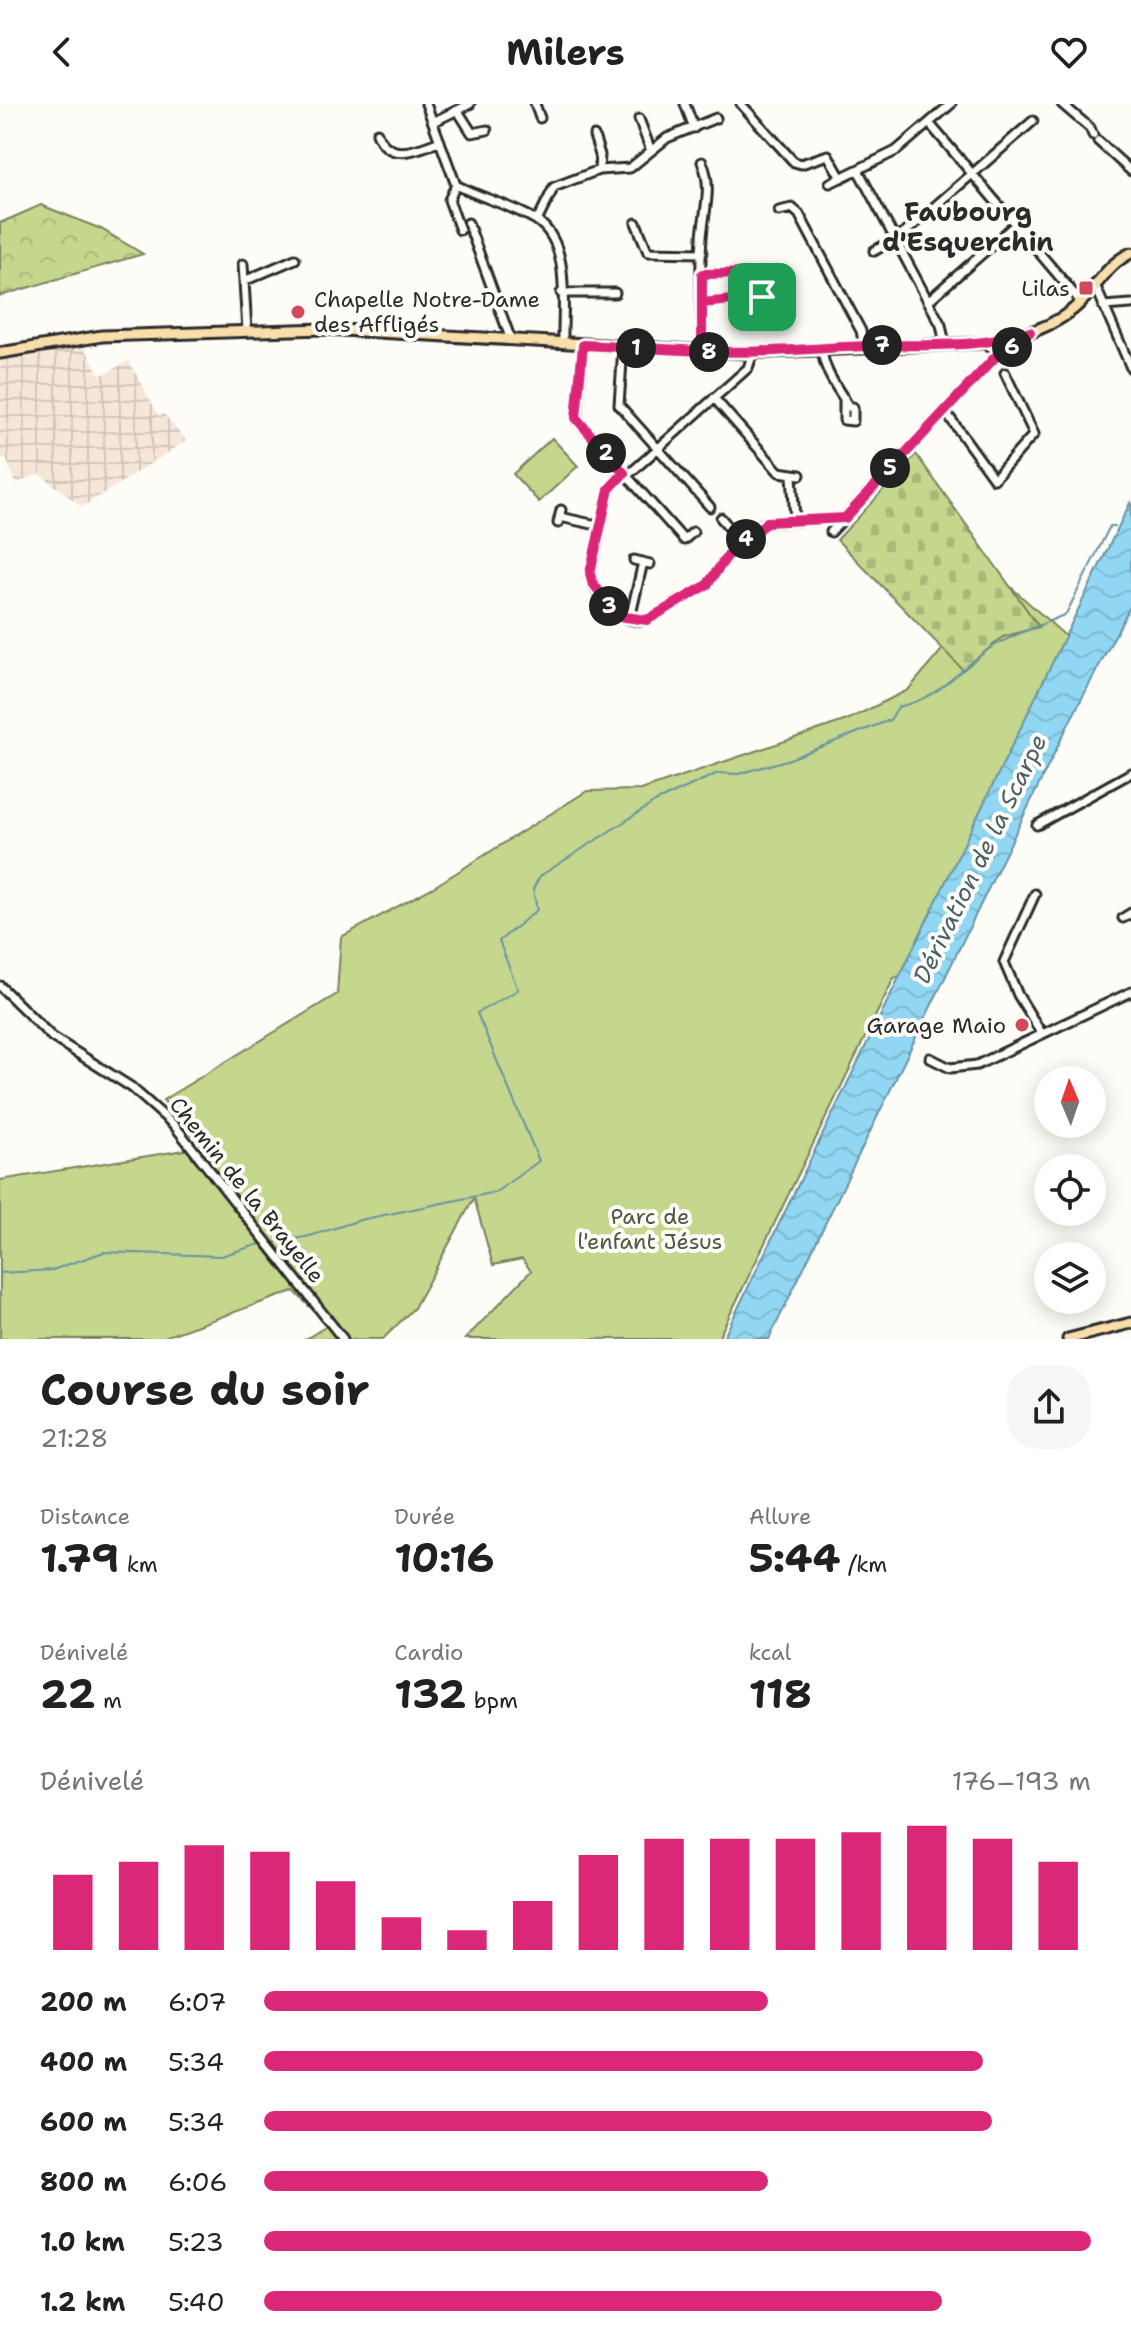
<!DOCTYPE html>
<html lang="fr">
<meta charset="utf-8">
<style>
:root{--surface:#fff;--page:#f6f6f6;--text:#202124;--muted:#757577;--accent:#db2777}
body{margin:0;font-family:"Shantell Sans",sans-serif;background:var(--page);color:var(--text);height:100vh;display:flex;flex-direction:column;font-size:30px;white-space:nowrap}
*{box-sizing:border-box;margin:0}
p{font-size:26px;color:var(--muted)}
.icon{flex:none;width:44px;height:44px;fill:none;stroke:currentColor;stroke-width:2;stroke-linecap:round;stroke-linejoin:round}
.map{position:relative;height:1235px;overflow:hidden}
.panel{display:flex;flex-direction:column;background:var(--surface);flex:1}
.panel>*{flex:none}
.needle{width:52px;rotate:358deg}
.controls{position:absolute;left:1034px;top:962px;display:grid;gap:16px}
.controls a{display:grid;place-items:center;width:72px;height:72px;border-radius:50%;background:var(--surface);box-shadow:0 4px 20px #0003;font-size:40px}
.pin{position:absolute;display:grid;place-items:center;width:68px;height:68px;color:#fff;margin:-34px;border-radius:16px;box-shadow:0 4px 12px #0006}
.km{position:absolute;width:40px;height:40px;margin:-20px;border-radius:50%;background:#222;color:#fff;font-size:22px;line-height:40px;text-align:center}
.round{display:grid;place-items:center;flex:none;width:84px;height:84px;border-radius:32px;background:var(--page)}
.headline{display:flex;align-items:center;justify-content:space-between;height:136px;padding:0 40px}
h1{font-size:44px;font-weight:700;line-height:60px}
.figures{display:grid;grid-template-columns:repeat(3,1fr);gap:12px;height:136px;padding:8px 40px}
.figures div{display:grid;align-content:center}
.figures b{font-size:40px;font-weight:700}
.figures small{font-size:22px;font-weight:400}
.figures p{font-size:22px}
.chart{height:224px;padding:16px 40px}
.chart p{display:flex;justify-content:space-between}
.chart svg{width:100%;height:144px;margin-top:8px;stroke:var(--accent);stroke-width:6}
ul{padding:0 40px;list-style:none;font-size:26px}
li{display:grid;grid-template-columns:128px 96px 1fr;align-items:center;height:60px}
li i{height:20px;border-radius:10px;background:var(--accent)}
header{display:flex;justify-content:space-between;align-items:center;height:104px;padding:0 40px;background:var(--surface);font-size:36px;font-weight:700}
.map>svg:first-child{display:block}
.industrial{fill:url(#industrial-grid)}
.green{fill:#c4d78c;stroke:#78815c;stroke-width:2}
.forest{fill:url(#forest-crowns);stroke:#78815c;stroke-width:2}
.cemetery{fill:url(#cemetery-stones);stroke:#78815c;stroke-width:2}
.water{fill:url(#water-waves);stroke:#6892a3;stroke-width:2}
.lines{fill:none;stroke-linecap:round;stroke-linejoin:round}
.stream{stroke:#6892a3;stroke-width:2}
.minor-casing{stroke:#2b2b2b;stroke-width:13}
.major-casing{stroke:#2b2b2b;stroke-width:15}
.minor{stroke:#fdfcf7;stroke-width:7}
.major{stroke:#f8deab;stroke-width:9}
.route-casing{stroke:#fff;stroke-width:16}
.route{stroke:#db2777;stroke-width:10}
.poi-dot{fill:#d1495b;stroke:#fdfcf7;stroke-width:3}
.labels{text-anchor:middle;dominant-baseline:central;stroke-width:8;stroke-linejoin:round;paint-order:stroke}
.poi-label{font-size:22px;fill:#2b2b2b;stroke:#fdfcf7;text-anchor:end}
.street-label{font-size:22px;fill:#2b2b2b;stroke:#fdfcf7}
.park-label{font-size:22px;fill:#515643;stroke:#fdfcf7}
.water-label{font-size:24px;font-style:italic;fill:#4a5f67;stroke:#fdfcf7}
.quarter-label{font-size:26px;font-weight:bold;fill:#2b2b2b;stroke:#fdfcf7}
</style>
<header><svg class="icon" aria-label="back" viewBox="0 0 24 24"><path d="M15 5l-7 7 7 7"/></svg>Milers<svg class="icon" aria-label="heart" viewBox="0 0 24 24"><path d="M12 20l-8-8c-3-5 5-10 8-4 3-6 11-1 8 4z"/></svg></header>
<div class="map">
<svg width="1131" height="1235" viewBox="0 0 1131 1235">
<defs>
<pattern id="industrial-grid" width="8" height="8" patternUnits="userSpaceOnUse" patternTransform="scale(2)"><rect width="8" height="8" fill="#f5e6d9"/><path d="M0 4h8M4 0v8" fill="none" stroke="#d2c5ba"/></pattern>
<pattern id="forest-crowns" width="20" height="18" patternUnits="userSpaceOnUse" patternTransform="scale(2)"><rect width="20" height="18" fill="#c4d78c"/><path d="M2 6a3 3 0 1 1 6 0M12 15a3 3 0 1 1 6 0" fill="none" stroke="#a9b979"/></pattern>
<pattern id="cemetery-stones" width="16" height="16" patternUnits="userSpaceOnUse" patternTransform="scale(2)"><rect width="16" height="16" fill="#c4d78c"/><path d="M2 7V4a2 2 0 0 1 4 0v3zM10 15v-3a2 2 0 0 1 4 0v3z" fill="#a9b979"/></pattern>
<pattern id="water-waves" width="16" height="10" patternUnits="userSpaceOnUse" patternTransform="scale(2)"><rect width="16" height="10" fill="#91d7f3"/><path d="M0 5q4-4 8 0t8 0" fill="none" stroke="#7db9d0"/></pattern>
</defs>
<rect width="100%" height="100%" fill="#fdfcf7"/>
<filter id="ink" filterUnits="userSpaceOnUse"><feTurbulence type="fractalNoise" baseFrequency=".0125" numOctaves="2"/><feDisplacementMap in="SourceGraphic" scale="16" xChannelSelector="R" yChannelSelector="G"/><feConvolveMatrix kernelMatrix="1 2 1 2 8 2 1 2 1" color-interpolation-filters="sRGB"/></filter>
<g filter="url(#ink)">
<path class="industrial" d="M83 240 99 270H104L129 257 159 312 164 310 186 337 82 403 40 370 16 379 6 355 0 356V255Z"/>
<path class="green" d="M552 334 578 362 539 398 513 370Z
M1002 475 1093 557 945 856 894 874 718 1235H465L531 1167 522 1155 493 1161 474 1094 414 1204 383 1235H306L328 1221 294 1187 159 1235H0V1076L203 1043 163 996 337 890 341 833 432 784 587 687 641 686 847 616 908 586Z"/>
<path class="forest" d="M41 101 101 125 143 150 0 192V119Z"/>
<path class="cemetery" d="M916 350 1039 523 1003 533 963 566 837 436Z"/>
<path class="water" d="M1131 397V501L1069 619 769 1235H723Z"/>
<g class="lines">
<path class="stream" d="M272 1139 310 1132 360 1116 496 1088 539 1057 477 909 518 886 499 837 537 806 533 785 540 772 655 698 718 669 738 670 787 656 890 616 898 603C946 592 956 565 992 543 1014 530 1042 521 1066 510L1110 422H1115
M0 1169 52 1166 104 1148 221 1152 260 1140"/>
<g class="minor-casing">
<path id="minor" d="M426 0 456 81C481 94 511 101 536 116 572 139 562 202 563 239
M535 0 540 14
M685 0 694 24
M741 0 794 58 801 60 828 51 841 74
M1062 0 1090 24 1093 31
M458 7 472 29 487 26
M639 15 651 47
M433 18 470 0
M929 19 1081 198
M377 29C388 59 417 46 440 37
M594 32 600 51 599 66
M1098 37 1131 67
M858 66 941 221 945 240
M830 79 896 47 951 0
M456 81 449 96 460 126
M779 107 792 104 799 110 861 227 864 242
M537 117 554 83 599 66 630 64 667 34 716 14
M468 119 511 236
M636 119 648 148 702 149
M874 147 901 132 1033 17
M243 160 247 227
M244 177 295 155
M1095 181 1131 264
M561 189H615
M928 197 1015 121
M702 199 760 193 764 189 759 169 702 170
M1103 202 1131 200
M583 241 577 316 684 436 693 428
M623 243 619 301 710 403
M822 245C824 268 837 283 849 303H853V317L844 316V294
M702 247C702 210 699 171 702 133 704 107 713 83 702 58
M714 294 779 368 800 371
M945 307 994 375 1034 330 1005 269
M624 369 609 385 590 472C600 497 618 521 647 516L707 481 728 451 764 419 845 414
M627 372 748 264 753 249
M792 372 795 415
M560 413 601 422
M721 414 742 439
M558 419 561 406
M831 428 999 249
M634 456 650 460
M630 515 643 458
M1037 721 1131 669
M1035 790 1004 858 1018 891 1042 930
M1123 814 1131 809
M0 882 52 933 131 983 174 1021 343 1235
M930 954 950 964 977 961 1131 888"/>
</g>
<g class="major-casing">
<path id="major" d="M985 239 1004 250 1020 234
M0 249 102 232 324 225 745 249 982 239C1018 234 1057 224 1083 196 1099 179 1109 159 1131 149
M1068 1235 1131 1219"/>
</g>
<use href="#minor" class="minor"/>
<use href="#major" class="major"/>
</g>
</g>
<g class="lines" filter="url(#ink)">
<g class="route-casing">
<path id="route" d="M762 193 702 199V247L583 241 576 314 624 369 609 385 590 469 592 478 618 512 647 516 707 481 728 451 767 418 845 414 999 249H1006L1030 228C979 245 921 240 867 242 811 244 757 250 702 247V170L759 169 764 184 762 193"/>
</g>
<use href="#route" class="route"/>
</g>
<g class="poi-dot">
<rect x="1078" y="176" width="16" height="16" rx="4"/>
<circle cx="298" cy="208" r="8"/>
<circle cx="1022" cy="921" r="8"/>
</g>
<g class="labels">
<g class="poi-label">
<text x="1070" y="184">Lilas</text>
<text x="314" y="195" text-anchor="start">Chapelle Notre-Dame<tspan x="314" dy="25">des Affligés</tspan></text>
<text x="1006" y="921">Garage Maio</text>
</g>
<g class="street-label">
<text transform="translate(247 1086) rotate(51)">Chemin de la Brayelle</text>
</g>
<g class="park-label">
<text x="650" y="1112">Parc de<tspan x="650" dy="25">l'enfant Jésus</tspan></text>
</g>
<g class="water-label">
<text transform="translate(980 755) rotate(-64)">Dérivation de la Scarpe</text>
</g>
<g class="quarter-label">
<text x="968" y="107">Faubourg<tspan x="968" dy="30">d'Esquerchin</tspan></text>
</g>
</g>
</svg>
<div class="controls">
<a><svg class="needle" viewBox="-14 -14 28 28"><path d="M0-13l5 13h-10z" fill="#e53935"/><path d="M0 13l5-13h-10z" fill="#757577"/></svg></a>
<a><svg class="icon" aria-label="locate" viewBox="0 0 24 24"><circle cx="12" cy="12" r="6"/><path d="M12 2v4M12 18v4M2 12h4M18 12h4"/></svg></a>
<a><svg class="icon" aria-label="layers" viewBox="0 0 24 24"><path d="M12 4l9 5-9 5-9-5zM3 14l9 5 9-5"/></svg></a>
</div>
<div class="pin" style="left:762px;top:193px;background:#1e9e55"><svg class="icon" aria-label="arrive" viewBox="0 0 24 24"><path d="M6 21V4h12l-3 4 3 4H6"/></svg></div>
<b class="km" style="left:636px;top:244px">1</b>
<b class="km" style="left:606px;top:349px">2</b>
<b class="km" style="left:609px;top:502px">3</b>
<b class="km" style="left:746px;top:435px">4</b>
<b class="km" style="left:890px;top:364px">5</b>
<b class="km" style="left:1012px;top:243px">6</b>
<b class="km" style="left:882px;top:241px">7</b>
<b class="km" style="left:709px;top:248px">8</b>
</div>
<section class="panel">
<div class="headline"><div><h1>Course du soir</h1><p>21:28</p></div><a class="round"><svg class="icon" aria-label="share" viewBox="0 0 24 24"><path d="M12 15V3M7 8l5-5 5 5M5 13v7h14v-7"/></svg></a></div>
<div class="figures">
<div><p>Distance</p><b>1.79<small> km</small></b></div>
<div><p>Durée</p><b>10:16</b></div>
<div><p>Allure</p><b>5:44<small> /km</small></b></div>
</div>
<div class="figures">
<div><p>Dénivelé</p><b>22<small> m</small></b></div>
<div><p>Cardio</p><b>132<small> bpm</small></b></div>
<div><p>kcal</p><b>118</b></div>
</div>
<div class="chart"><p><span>Dénivelé</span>176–193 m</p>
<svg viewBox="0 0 160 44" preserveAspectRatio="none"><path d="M5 44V21M15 44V17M25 44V12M35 44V14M45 44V23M55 44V34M65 44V38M75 44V29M85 44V15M95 44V10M105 44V10M115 44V10M125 44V8M135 44V6M145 44V10M155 44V17"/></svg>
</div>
<ul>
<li><b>200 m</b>6:07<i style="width:61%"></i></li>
<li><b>400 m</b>5:34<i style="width:87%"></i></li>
<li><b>600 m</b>5:34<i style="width:88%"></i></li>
<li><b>800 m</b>6:06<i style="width:61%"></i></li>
<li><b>1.0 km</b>5:23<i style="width:100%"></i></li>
<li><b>1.2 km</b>5:40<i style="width:82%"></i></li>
</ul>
</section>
